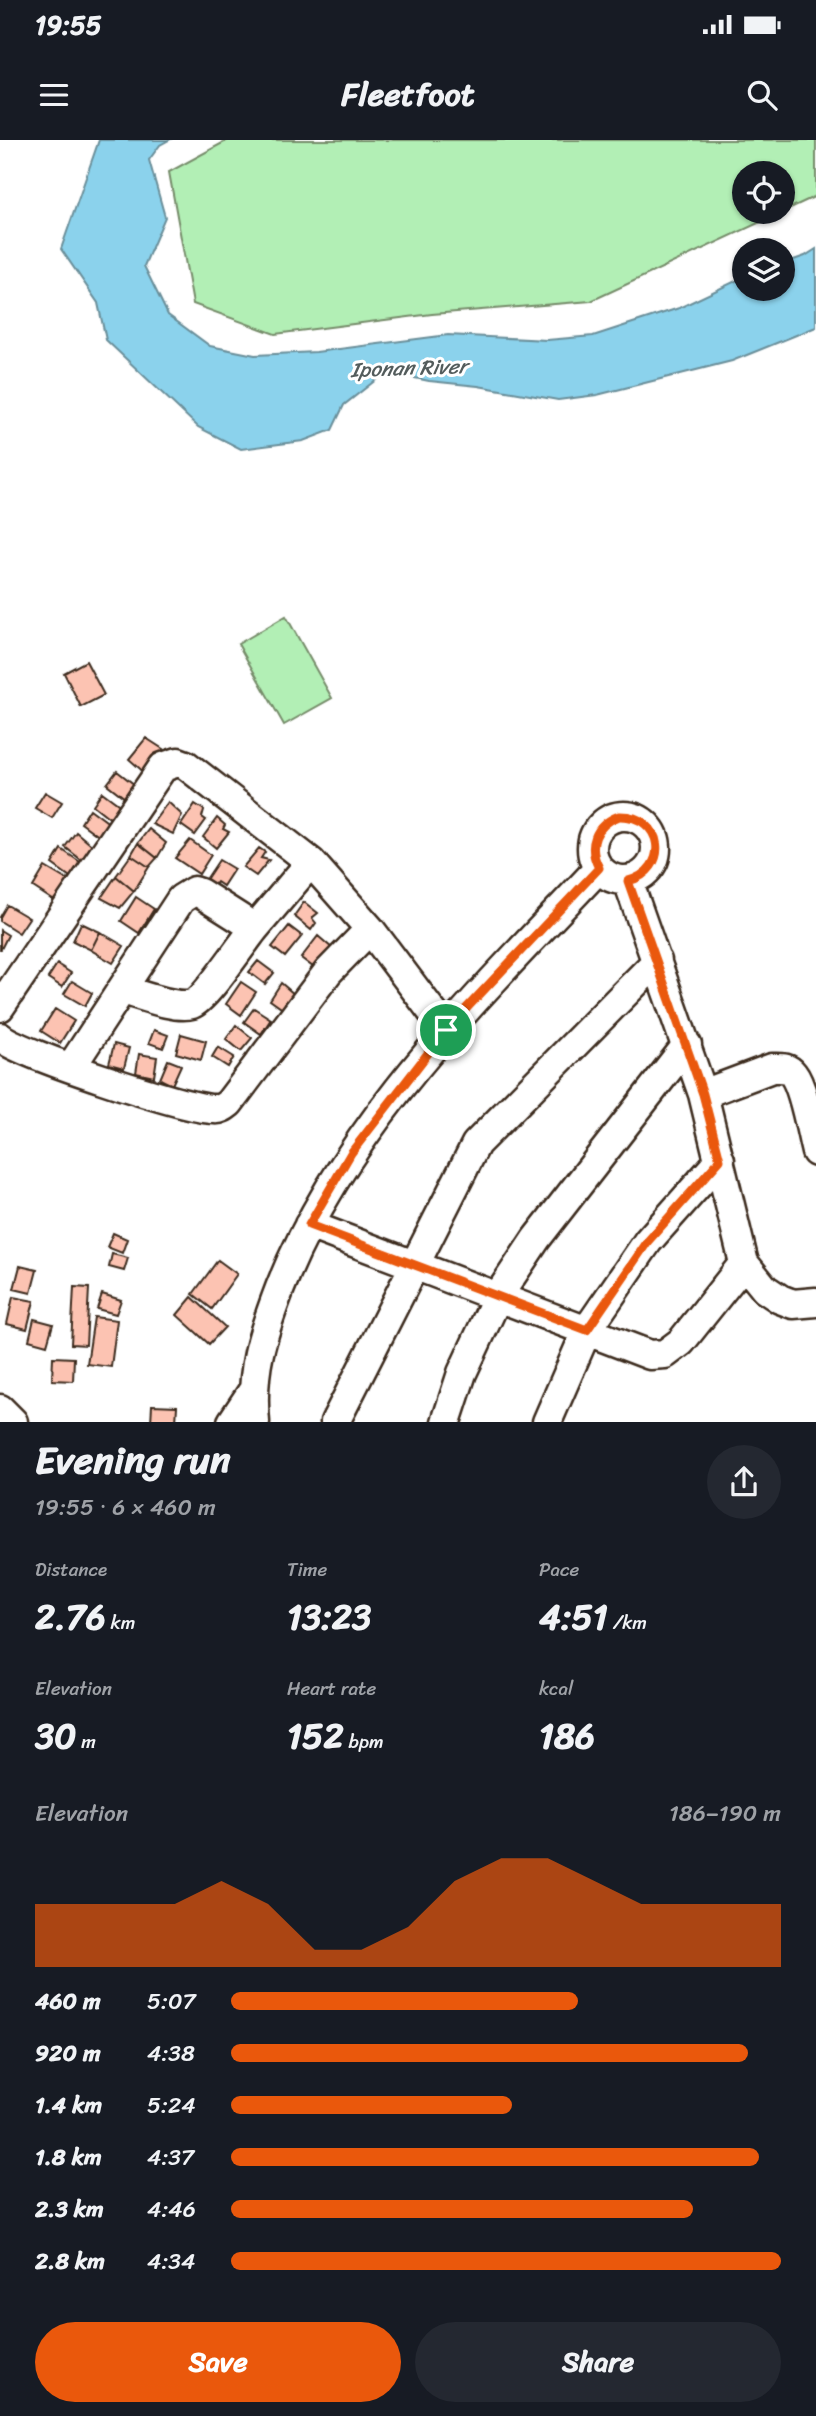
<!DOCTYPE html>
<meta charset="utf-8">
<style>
:root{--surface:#171b24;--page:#242831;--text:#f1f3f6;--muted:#9ea1a6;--accent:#ea580c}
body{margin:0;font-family:Sriracha,sans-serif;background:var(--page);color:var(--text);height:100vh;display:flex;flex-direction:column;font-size:26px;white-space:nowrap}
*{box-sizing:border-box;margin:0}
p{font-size:23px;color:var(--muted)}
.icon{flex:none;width:38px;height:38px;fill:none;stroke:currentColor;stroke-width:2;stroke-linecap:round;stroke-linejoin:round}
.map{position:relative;height:1282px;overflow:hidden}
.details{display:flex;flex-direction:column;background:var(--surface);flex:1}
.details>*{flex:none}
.controls{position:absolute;left:732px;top:21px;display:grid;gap:14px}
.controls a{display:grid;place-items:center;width:63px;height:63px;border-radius:50%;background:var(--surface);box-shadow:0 2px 5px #0004;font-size:35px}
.pin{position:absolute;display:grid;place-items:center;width:60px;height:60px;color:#fff;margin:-30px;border:4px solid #fff;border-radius:50%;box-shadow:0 2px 7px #0007}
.round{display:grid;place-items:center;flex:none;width:74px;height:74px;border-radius:37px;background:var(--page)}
.summary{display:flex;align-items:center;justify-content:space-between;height:119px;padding:0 35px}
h1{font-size:38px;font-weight:700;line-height:52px}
.figures{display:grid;grid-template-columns:repeat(3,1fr);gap:10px;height:119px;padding:7px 35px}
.figures div{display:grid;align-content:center}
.figures b{font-size:35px;font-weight:700}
.figures small{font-size:19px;font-weight:400}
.figures p{font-size:19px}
.chart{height:196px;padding:14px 35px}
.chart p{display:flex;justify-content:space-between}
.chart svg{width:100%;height:126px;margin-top:7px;fill:var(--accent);opacity:.7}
.primary-button{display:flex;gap:14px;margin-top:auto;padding:14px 35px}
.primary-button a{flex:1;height:80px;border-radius:42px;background:var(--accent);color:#fff;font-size:28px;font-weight:700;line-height:80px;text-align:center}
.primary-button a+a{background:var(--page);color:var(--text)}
ul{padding:0 35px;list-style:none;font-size:23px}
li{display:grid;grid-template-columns:112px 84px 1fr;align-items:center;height:52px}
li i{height:18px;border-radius:9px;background:var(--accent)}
.status{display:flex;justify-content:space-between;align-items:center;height:49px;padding:0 35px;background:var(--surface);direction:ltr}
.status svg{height:19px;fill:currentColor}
header{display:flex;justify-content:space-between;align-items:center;height:91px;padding:0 35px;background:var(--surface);font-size:32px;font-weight:700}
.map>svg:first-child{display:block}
.green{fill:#b2efb5;stroke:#768c6a;stroke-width:2;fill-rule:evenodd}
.water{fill:#8bd2ec;stroke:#6b8f9a;stroke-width:2}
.building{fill:#fcc3b2;stroke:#3b2a1e;stroke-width:2}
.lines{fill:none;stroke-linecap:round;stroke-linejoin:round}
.minor-casing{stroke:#3b2a1e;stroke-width:33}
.minor{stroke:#fff;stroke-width:28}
.route-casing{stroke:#fff;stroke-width:14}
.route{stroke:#ea580c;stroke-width:9}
.labels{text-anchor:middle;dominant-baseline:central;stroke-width:6;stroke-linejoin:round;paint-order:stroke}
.water-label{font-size:21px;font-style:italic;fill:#535c5c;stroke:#fff}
</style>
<div class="status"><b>19:55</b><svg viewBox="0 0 49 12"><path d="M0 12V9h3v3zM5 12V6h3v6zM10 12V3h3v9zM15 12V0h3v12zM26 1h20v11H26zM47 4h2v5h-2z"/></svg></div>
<header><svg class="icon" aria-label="menu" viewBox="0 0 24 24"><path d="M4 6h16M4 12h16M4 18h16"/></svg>Fleetfoot<svg class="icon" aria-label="search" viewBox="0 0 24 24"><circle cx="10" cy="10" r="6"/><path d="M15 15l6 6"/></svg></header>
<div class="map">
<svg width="816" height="1282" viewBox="0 0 816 1282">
<rect width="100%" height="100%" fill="#fff"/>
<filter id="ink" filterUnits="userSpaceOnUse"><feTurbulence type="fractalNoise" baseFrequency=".0143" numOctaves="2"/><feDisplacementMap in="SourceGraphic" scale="14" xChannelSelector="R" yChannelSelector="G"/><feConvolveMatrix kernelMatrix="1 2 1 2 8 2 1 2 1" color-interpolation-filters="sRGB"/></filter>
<g filter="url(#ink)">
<path class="green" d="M228 0H816V56L591 161 432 174 275 194 193 164 169 32ZM744 33H782V72H744Z
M286 476 332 558 284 585 238 504Z"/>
<path class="water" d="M99 0H169L160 5 149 20 165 77 144 126 168 175 210 206 255 215 316 212 448 195 547 200 593 196 679 168 744 137V149H782V124L805 116 816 109V187L732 221 597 255 558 260 478 246 429 241 386 232 344 265 332 290 303 301 241 309 198 287 106 200 98 163 61 109Z"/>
<path class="building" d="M86 521 104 555 81 567 64 533Z
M146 598 163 609 146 634 129 619Z
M117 631 135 645 125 658 107 644Z
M45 652 62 662 52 678 35 668Z
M102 652 122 667 112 680 93 665Z
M168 662 182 675 173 694 152 684Z
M195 664 204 670 202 677 206 680 195 695 181 685Z
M90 669 110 684 100 697 81 683Z
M217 678 225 685 223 689 229 692 216 708 203 697Z
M149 689 166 703 157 718 138 703Z
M76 692 95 708 84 722 65 707Z
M190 700 211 715 199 734 175 718Z
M138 703 157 718 149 727 131 715Z
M259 708 265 712 261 718 269 720 256 736 243 727Z
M61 709 83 724 73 739 52 724Z
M131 715 149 727 134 751 116 736Z
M219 720 234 729 223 746 217 742 213 747 205 741Z
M45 727 72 743 59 764 33 747Z
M116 736 134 751 120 768 101 758Z
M136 757 154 769 139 793 121 781Z
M304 762 318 773 312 778 316 783 311 790 294 776Z
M7 765 29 778 19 793 0 781V777Z
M81 783 100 792 91 810 73 801Z
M289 786 302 796 285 817 272 807Z
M0 790 8 795 1 809H0Z
M100 792 124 806 113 823 91 810Z
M318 796 333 809 317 830 301 818Z
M258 821 274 833 265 844 249 832Z
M57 824 71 833 62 847 48 838Z
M72 841 92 853 85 866 64 854Z
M241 842 256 852 241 875 226 864Z
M281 843 295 855 284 870 270 860Z
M254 868 271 879 261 894 244 882Z
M55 869 74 881 60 903 41 891Z
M236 885 252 898 241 911 226 899Z
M154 890 168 895 163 908 149 903Z
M181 894 206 901 201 920 176 913Z
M114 904 129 908 124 928 109 924Z
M218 907 234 917 228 927 212 917Z
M139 914 157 917 154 937 136 933Z
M168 920 181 925 172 945 160 939Z
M113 1093 127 1099 122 1113 107 1107Z
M112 1114 128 1118 124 1131 109 1127Z
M218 1120 237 1134 212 1169 193 1154Z
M20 1126 37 1130 31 1153 14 1149Z
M74 1147 89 1148 86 1205 71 1204Z
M102 1154 121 1160 116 1174 97 1169Z
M13 1157 34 1161 27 1189 7 1184Z
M192 1157 225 1187 209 1204 177 1175Z
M94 1177 117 1180 111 1227 87 1224Z
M34 1179 53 1184 47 1205 29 1200Z
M53 1217 74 1218 73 1241 52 1240Z
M152 1265 177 1266 176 1282H151Z"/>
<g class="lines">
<g class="minor-casing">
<path id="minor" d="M592 708a32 32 0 1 1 64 0a32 32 0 1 1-64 0Z
M628 741 703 954 744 1123 765 1149 780 1159 793 1164 816 1162
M123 850C141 855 175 869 192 864 205 860 244 801 255 788
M0 867 163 627 178 622 186 625 311 722 370 789 446 890
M0 897C20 914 186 969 214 969 220 970 224 967 229 963L328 832 370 789
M71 927 181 759 194 751 200 753 255 788 311 722
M703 954 772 928C781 928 788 927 793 934 804 948 811 993 816 1012
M309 1085 650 1215 665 1214 681 1202 744 1123
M0 1269 13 1282
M232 1282 252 1252
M255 1282C250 1231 262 1195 280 1148 346 982 479 856 599 728
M335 1282 476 1004 657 821
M446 1282 462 1233 498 1156 536 1099 687 905
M547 1282 587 1190 648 1101 720 1020"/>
</g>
<use href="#minor" class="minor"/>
</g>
</g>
<g class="lines" filter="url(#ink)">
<g class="route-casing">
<path id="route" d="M619 676C664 675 671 730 628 741L703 954 720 1020 648 1101 587 1190 309 1085 351 1013 446 890 599 728C587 706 595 685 619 676Z"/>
</g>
<use href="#route" class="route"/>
</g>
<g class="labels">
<g class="water-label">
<text transform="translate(409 228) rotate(-2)">Iponan River</text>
</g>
</g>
</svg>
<div class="controls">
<a><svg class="icon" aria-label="locate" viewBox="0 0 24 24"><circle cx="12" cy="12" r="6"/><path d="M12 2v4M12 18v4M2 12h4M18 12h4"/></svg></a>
<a><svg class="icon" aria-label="layers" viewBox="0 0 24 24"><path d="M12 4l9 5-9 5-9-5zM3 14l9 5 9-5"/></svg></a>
</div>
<div class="pin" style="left:446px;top:890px;background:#1e9e55"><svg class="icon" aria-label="arrive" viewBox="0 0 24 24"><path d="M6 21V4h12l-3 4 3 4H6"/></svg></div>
</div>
<section class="details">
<div class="summary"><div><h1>Evening run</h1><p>19:55 · 6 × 460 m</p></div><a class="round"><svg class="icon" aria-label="share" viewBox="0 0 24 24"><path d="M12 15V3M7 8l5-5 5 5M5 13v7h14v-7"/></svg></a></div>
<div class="figures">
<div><p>Distance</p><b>2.76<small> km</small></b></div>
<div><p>Time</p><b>13:23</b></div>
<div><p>Pace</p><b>4:51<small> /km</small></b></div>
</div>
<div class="figures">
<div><p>Elevation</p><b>30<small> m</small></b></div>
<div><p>Heart rate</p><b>152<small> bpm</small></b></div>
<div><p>kcal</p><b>186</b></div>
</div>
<div class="chart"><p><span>Elevation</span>186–190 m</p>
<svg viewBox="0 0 160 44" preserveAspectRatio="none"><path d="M0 44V22L10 22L20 22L30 22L40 14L50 22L60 38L70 38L80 30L90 14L100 6L110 6L120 14L130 22L140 22L150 22L160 22V44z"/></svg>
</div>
<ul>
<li><b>460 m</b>5:07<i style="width:63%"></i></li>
<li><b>920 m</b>4:38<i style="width:94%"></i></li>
<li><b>1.4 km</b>5:24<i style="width:51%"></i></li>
<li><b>1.8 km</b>4:37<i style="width:96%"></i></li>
<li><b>2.3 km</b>4:46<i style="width:84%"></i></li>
<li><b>2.8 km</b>4:34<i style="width:100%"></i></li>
</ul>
<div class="primary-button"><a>Save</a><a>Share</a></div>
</section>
